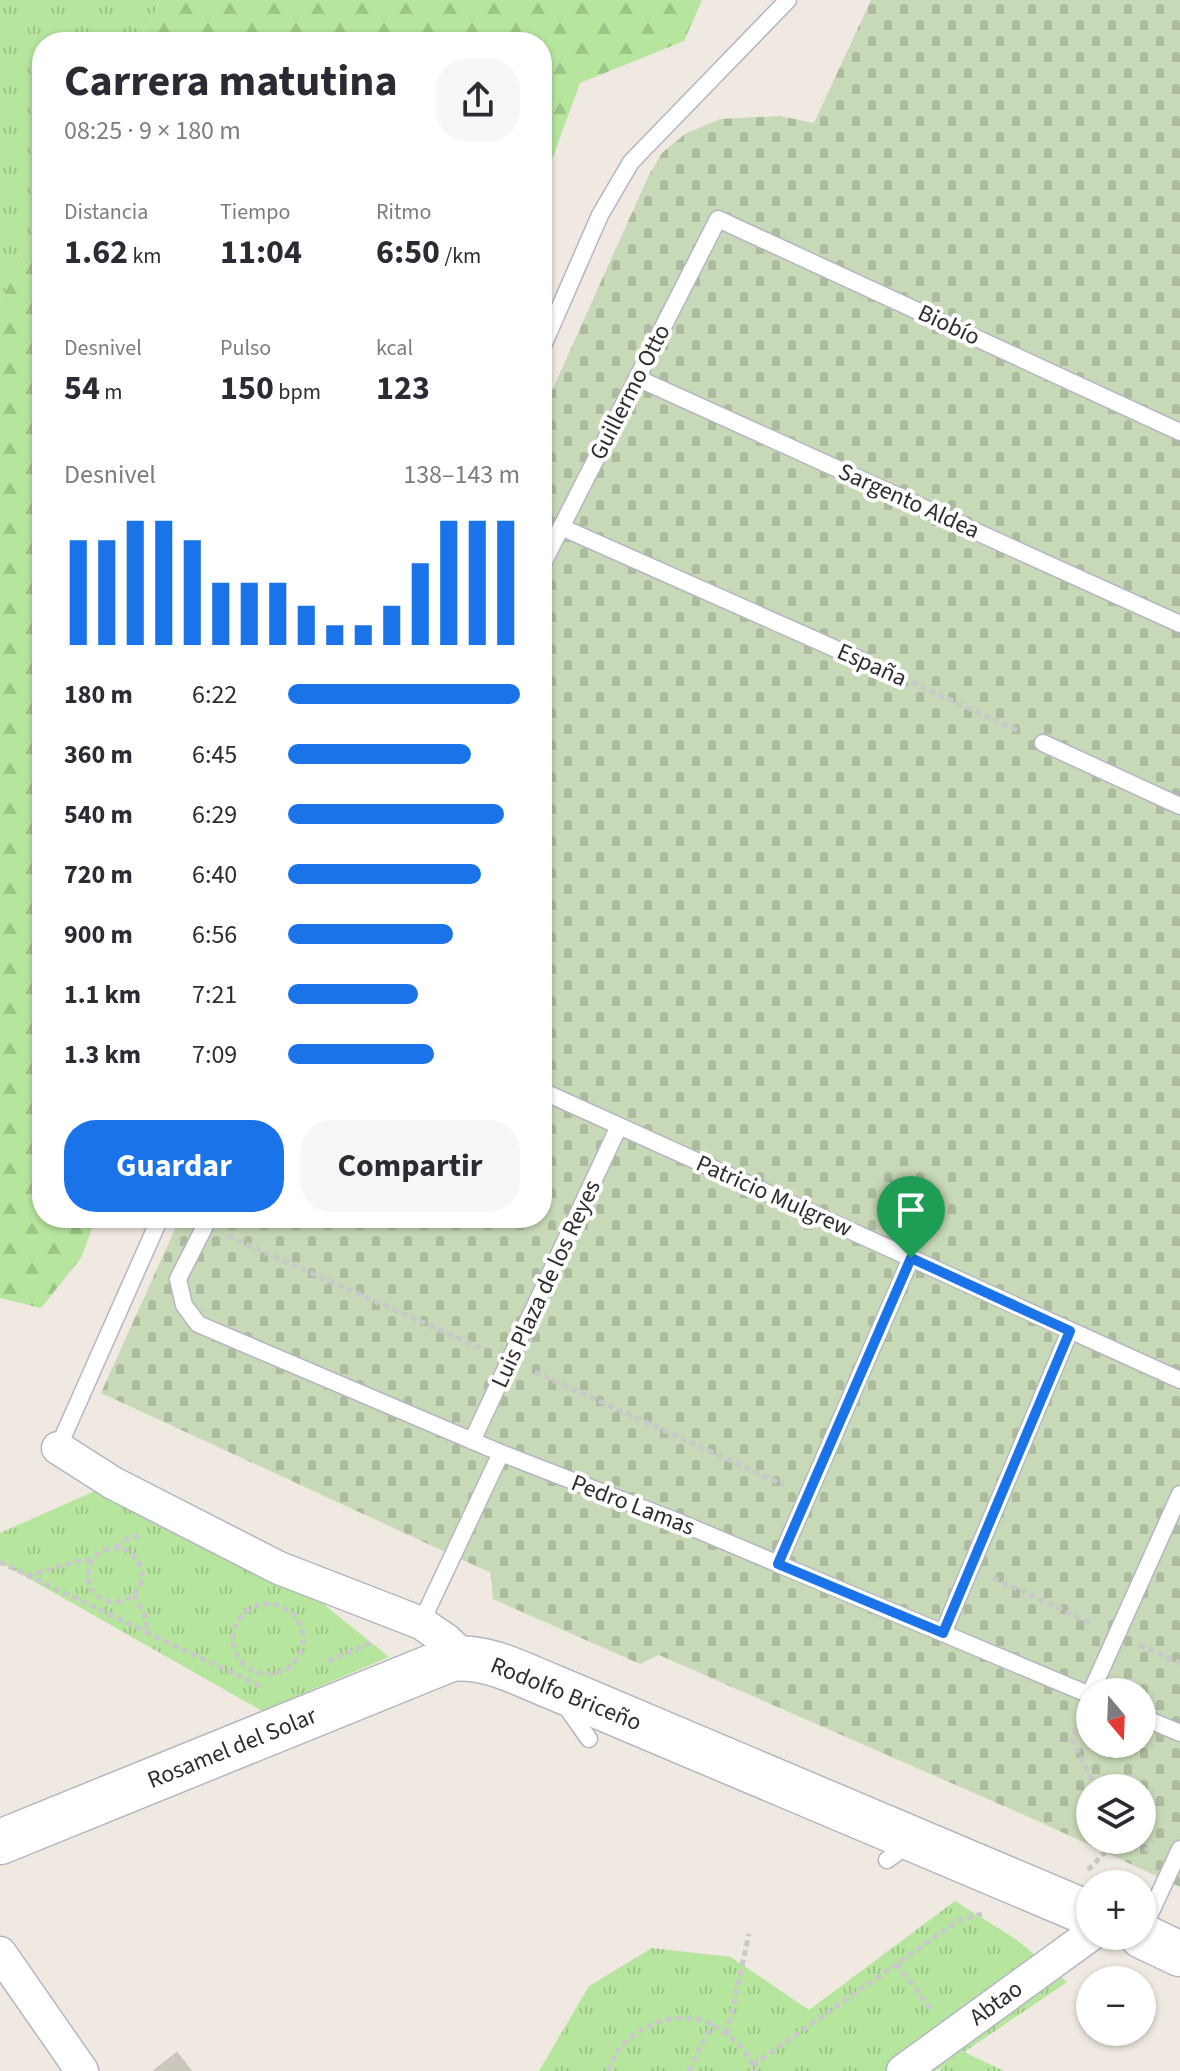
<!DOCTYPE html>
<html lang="es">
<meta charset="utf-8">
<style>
:root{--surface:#fff;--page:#f7f7f7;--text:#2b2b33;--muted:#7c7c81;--accent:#1a73e8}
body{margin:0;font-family:"Source Sans 3",sans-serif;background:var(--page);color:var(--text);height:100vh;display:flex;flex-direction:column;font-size:30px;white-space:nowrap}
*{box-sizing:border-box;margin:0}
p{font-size:26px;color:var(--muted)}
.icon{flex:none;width:44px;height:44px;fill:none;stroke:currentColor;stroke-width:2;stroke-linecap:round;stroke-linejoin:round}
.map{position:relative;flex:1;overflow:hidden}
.sheet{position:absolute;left:32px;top:32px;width:520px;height:1196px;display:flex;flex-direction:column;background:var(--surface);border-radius:32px;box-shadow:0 2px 6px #0004}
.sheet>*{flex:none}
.needle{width:52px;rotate:161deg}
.controls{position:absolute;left:1076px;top:1678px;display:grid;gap:16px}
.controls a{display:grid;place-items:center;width:80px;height:80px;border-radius:50%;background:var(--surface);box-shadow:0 2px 6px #0004;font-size:40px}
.pin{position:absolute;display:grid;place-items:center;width:68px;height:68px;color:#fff;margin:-82px -34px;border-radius:50% 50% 50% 0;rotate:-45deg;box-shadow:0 0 8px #0007}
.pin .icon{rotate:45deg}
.round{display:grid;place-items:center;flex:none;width:84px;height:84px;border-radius:32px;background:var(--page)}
.overview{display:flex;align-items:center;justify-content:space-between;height:136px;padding:0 32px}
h1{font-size:44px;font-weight:700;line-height:60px}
.stats{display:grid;grid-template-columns:repeat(3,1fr);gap:12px;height:136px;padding:8px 32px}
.stats div{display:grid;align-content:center}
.stats b{font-size:34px;font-weight:700}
.stats small{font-size:22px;font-weight:400}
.stats p{font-size:22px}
.chart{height:224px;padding:16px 32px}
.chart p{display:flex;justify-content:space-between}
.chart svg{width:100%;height:144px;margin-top:8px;stroke:var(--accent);stroke-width:6}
.button{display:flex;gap:16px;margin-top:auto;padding:16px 32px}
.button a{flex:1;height:92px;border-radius:32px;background:var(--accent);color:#fff;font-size:32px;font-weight:700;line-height:92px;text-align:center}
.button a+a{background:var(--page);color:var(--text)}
ul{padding:0 32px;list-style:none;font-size:26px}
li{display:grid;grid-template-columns:128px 96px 1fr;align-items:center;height:60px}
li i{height:20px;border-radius:10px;background:var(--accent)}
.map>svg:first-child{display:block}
.grass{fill:url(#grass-tufts)}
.forest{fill:url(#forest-firs)}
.cemetery{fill:url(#cemetery-stones);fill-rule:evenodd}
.building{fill:#cbc7bf;stroke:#cbc5ba;stroke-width:2}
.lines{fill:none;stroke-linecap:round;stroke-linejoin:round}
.lane-casing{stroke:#b4b7c1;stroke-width:19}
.street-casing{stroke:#b4b7c1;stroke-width:35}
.secondary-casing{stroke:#b4b7c1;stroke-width:47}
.path{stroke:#c9c9c9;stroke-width:5;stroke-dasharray:6 4;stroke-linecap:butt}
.lane{stroke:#fff;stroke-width:16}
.street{stroke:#fff;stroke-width:32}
.secondary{stroke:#fff;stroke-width:44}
.route-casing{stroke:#fff;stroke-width:16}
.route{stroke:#1a73e8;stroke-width:10}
.labels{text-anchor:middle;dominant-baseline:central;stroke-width:8;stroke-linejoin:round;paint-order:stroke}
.street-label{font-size:24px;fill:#2e2e2e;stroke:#fff}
</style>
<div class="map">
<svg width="1180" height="2071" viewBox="0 0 1180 2071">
<defs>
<pattern id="grass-tufts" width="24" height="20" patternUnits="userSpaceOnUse" patternTransform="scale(2)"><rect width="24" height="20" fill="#b6e59e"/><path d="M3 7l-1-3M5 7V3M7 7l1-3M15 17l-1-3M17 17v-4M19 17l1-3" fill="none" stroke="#9dc588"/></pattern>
<pattern id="forest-firs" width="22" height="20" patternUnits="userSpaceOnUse" patternTransform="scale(2)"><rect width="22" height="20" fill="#b6e59e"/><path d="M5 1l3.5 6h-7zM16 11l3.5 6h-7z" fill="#9dc588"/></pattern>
<pattern id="cemetery-stones" width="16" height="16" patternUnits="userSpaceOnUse" patternTransform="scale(2)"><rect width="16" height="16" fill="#c8d9b8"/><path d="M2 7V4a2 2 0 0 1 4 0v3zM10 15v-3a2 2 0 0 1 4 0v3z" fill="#acbb9e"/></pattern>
</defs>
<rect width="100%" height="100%" fill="#efe9e1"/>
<path class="grass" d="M0 0H162L137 42H42V210L0 305Z
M113 1483 279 1568 389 1657 262 1711 0 1562V1533Z
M955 1901 1017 1940 1067 1982 964 2052 1004 2071H940L942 2067 935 2071H539L589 1986 652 1948 731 1957 809 2010Z"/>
<path class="forest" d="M162 0H702L684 41 580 83 542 187V42H137Z
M42 210V1218H96L81 1258 41 1308 0 1298V305Z"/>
<path class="cemetery" d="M871 0H1180V1887L1040 1822 659 1655 640 1664 493 1599 491 1573 101 1393 180 1218H542V413L648 177 662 153 685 134 720 119 780 116 814 123ZM1090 1692H1142V1744H1090ZM1090 1788H1142V1840H1090Z"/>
<path class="building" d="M177 2053 191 2071H154Z"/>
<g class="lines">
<g class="lane-casing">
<path id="lane" d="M542 348 600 215 631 162 788 0
M637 378 1180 624
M561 527 863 661
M542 565 718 219 1180 432
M1043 743 1180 806
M542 1091 1180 1380
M209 1218 178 1279 184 1305 198 1324 501 1453 681 1523 1090 1695
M472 1441 619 1126
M58 1448 160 1218
M778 1564 911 1258
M421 1623 501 1453
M943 1633 1070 1331
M1091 1692 1180 1494
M565 1705 589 1739
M1142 1717 1180 1733
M887 1860 912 1842
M1142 1931 1180 1849"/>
</g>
<g class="street-casing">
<path id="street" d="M58 1448 113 1483 279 1568 421 1623 446 1640 465 1658
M0 1953 82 2071
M903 2071 1090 1935"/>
</g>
<g class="secondary-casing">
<path id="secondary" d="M0 1842 451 1659C487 1655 520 1674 553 1687L1090 1914
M1142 1936 1180 1954"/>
</g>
<path class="path" d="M884 670 1021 732
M228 1236 485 1350
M535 1372 784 1485
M116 1547 127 1539 140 1535
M88 1575a27 27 0 1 1 54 0a27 27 0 1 1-54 0Z
M0 1562 146 1632
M27 1576 77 1561 92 1560
M993 1578 1093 1624
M134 1595 146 1618V1632L264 1688
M233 1639a35 35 0 1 1 70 0a35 35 0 1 1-70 0Z
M1139 1645 1180 1663
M328 1661 370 1643
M1080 1720 1072 1740 1096 1788
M1139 1840 1149 1851
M1088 1870 1117 1840
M897 1964 931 2010
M727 2034 749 1934
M753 2065 959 1920 982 1914
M609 2071C618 2034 662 2013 697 2019 710 2022 720 2029 730 2037 741 2045 751 2057 755 2071
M689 2071 712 2024"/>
<use href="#lane" class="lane"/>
<use href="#street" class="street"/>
<use href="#secondary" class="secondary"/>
</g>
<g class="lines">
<g class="route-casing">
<path id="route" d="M911 1258 1070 1331 943 1633 778 1564Z"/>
</g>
<use href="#route" class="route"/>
</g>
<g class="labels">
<g class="street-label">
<text transform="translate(949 325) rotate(25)">Biobío</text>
<text transform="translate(630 392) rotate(-63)">Guillermo Otto</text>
<text transform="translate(909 501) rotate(24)">Sargento Aldea</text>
<text transform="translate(872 665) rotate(24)">España</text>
<text transform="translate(774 1196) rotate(24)">Patricio Mulgrew</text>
<text transform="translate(546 1284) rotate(-65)">Luis Plaza de los Reyes</text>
<text transform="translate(633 1505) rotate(21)">Pedro Lamas</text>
<text transform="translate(566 1694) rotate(22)">Rodolfo Briceño</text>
<text transform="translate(232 1748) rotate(-22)">Rosamel del Solar</text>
<text transform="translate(996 2003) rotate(-36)">Abtao</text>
</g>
</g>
</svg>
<div class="controls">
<a><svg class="needle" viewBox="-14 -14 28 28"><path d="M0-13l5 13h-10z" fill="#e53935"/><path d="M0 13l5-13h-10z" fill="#7c7c81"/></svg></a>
<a><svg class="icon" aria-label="layers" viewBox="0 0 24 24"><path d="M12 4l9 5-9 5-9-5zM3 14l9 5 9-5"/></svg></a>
<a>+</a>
<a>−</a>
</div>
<div class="pin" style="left:911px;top:1258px;background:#1e9e55"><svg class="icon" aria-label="arrive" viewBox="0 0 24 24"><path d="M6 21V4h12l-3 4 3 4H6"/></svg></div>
<section class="sheet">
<div class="overview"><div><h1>Carrera matutina</h1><p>08:25 · 9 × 180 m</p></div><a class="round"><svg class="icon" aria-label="share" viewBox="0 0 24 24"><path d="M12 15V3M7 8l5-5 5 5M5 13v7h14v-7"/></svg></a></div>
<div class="stats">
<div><p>Distancia</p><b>1.62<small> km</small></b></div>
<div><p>Tiempo</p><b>11:04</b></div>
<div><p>Ritmo</p><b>6:50<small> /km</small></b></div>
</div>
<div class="stats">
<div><p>Desnivel</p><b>54<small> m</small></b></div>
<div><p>Pulso</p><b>150<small> bpm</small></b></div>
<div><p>kcal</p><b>123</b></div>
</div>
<div class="chart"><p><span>Desnivel</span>138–143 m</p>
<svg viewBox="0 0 160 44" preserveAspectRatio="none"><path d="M5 44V12M15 44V12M25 44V6M35 44V6M45 44V12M55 44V25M65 44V25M75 44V25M85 44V32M95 44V38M105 44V38M115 44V32M125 44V19M135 44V6M145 44V6M155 44V6"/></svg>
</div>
<ul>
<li><b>180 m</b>6:22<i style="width:100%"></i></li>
<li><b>360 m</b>6:45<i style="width:79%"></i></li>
<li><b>540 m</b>6:29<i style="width:93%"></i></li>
<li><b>720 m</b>6:40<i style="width:83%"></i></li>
<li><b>900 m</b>6:56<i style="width:71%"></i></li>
<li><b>1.1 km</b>7:21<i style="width:56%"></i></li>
<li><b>1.3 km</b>7:09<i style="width:63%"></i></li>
</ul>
<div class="button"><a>Guardar</a><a>Compartir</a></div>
</section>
</div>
